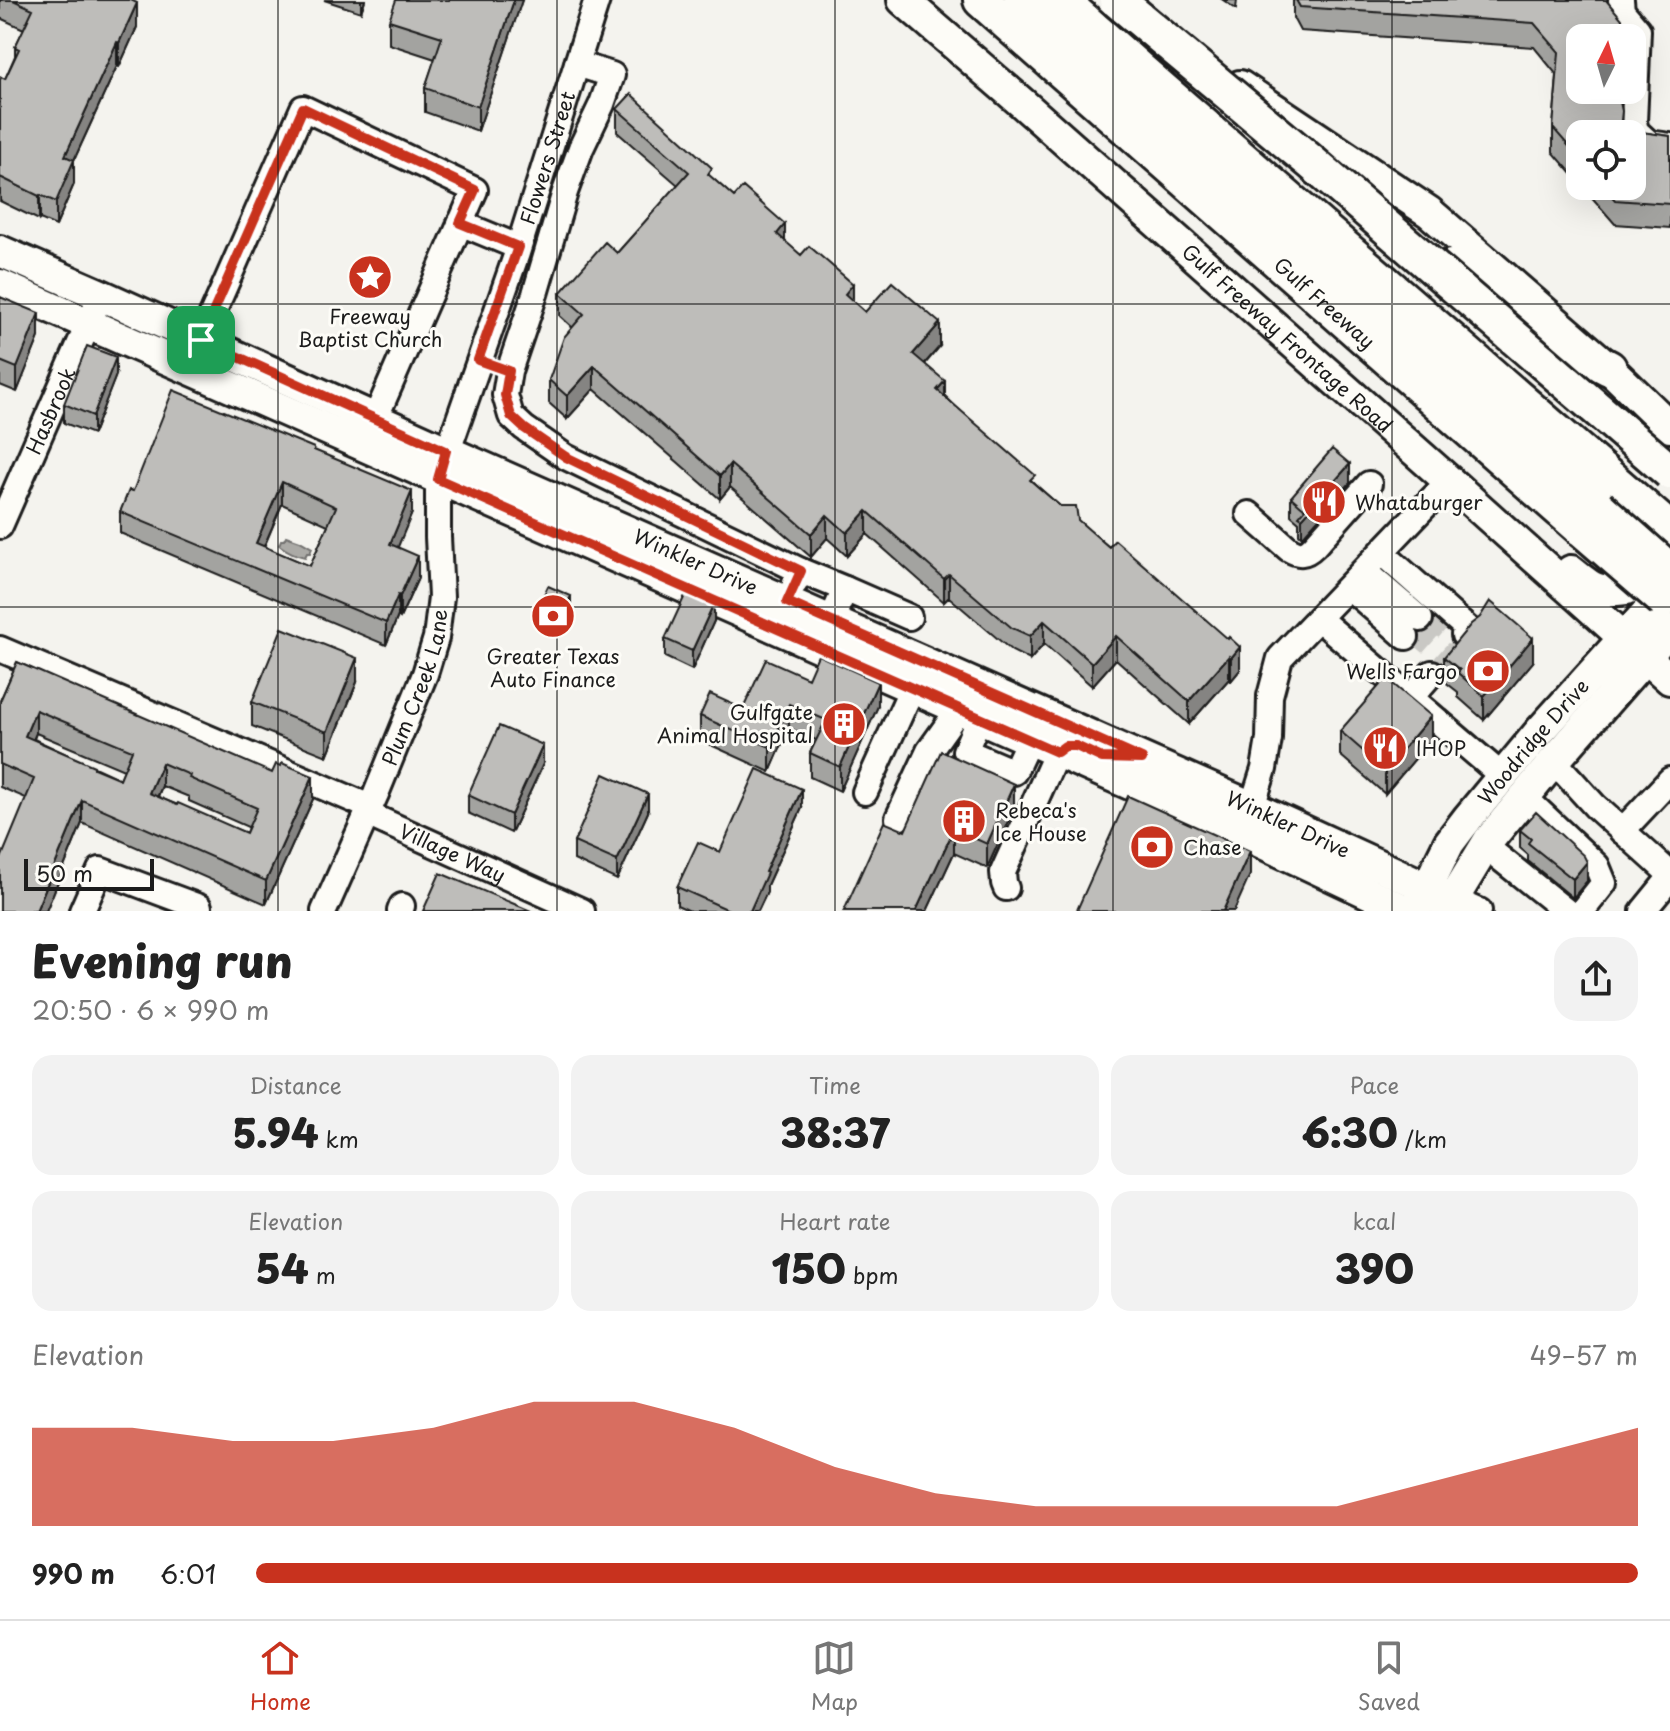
<!DOCTYPE html>
<meta charset="utf-8">
<style>
:root{--surface:#fff;--page:#f2f2f2;--text:#222;--muted:#767676;--line:#e0e0e0;--accent:#c8321e}
body{margin:0;font-family:"Playpen Sans",sans-serif;background:var(--page);color:var(--text);height:100vh;display:flex;flex-direction:column;font-size:30px;white-space:nowrap}
*{box-sizing:border-box;margin:0}
p{font-size:26px;color:var(--muted)}
.icon{flex:none;width:44px;height:44px;fill:none;stroke:currentColor;stroke-width:2;stroke-linecap:round;stroke-linejoin:round}
.map{position:relative;height:911px;overflow:hidden}
.sheet{display:flex;flex-direction:column;background:var(--surface);flex:1}
.sheet>*{flex:none}
.needle{width:52px;rotate:5deg}
.buttons{position:absolute;left:1566px;top:24px;display:grid;gap:16px}
.buttons a{display:grid;place-items:center;width:80px;height:80px;border-radius:16px;background:var(--surface);box-shadow:0 8px 32px #0002;font-size:40px}
.scale{position:absolute;left:24px;bottom:20px;width:130px;box-sizing:border-box;padding-left:8px;border:4px solid #1c1c1c;border-top:0;font-size:22px;line-height:28px;white-space:nowrap;color:#1c1c1c;-webkit-text-stroke:6px #fdfcf7;paint-order:stroke}
.pin{position:absolute;display:grid;place-items:center;width:68px;height:68px;color:#fff;margin:-34px;border-radius:16px;box-shadow:0 4px 12px #0006}
.round{display:grid;place-items:center;flex:none;width:84px;height:84px;border-radius:24px;background:var(--page)}
.summary{display:flex;align-items:center;justify-content:space-between;height:136px;padding:0 32px}
h1{font-size:44px;font-weight:800;line-height:60px}
.metrics{display:grid;grid-template-columns:repeat(3,1fr);gap:12px;height:136px;padding:8px 32px}
.metrics div{display:grid;align-content:center;border-radius:20px;background:var(--page);text-align:center}
.metrics b{font-size:40px;font-weight:800}
.metrics small{font-size:22px;font-weight:400}
.metrics p{font-size:22px}
.chart{height:224px;padding:16px 32px}
.chart p{display:flex;justify-content:space-between}
.chart svg{width:100%;height:144px;margin-top:8px;fill:var(--accent);opacity:.7}
ul{padding:0 32px;list-style:none;font-size:26px}
li{display:grid;grid-template-columns:128px 96px 1fr;align-items:center;height:60px}
li i{height:20px;border-radius:10px;background:var(--accent)}
.dock{display:flex;justify-content:space-around;align-items:center;height:112px;border-top:2px solid var(--line);background:var(--surface);font-size:22px;color:var(--muted)}
.dock a{display:grid;justify-items:center;gap:4px}
.dock .on{color:var(--accent)}
.map>svg:first-child{display:block}
.water{fill:#abaaa6;stroke:#72716f;stroke-width:2}
.lines{fill:none;stroke-linecap:round;stroke-linejoin:round}
.minor-tunnel{stroke:#c9c8c4;stroke-width:24;stroke-dasharray:24 12;stroke-linecap:butt}
.minor-casing{stroke:#1c1c1c;stroke-width:30}
.major-casing{stroke:#1c1c1c;stroke-width:36}
.highway-casing{stroke:#1c1c1c;stroke-width:40}
.minor{stroke:#fdfcf7;stroke-width:24}
.major{stroke:#fdfcf7;stroke-width:30}
.highway{stroke:#fdfcf7;stroke-width:34}
.highway-bridge-casing{stroke:#1c1c1c;stroke-width:40;stroke-linecap:butt}
.highway-bridge{stroke:#fdfcf7;stroke-width:34}
.wall{fill:#a3a3a0;stroke:#1c1c1c;stroke-width:2;fill-rule:evenodd}
.shaded-wall{fill:#858482;stroke:#1c1c1c;stroke-width:2}
.building{fill:#bebdba;stroke:#1c1c1c;stroke-width:2;fill-rule:evenodd}
.route-casing{stroke:#fff;stroke-width:16}
.route{stroke:#c8321e;stroke-width:10}
.grid{fill:none;stroke:#1c1c1c;stroke-width:2;stroke-opacity:0.55}
.labels{text-anchor:middle;dominant-baseline:central;stroke-width:6;stroke-linejoin:round;paint-order:stroke}
.street-label{font-size:20px;fill:#1c1c1c;stroke:#fdfcf7}
.poi-label{font-size:20px;fill:#1c1c1c;stroke:#fdfcf7;text-anchor:start}
</style>
<div class="map">
<svg width="1670" height="911" viewBox="0 0 1670 911">
<rect width="100%" height="100%" fill="#f4f3ee"/>
<filter id="ink" filterUnits="userSpaceOnUse"><feTurbulence type="fractalNoise" baseFrequency=".0125" numOctaves="2"/><feDisplacementMap in="SourceGraphic" scale="16" xChannelSelector="R" yChannelSelector="G"/><feConvolveMatrix kernelMatrix="1 2 1 2 8 2 1 2 1" color-interpolation-filters="sRGB"/></filter>
<g filter="url(#ink)">
<path class="water" d="M286 536 300 541 312 548 310 553H307L305 557C295 555 287 551 279 545L281 540H284Z"/>
<g class="lines">
<path class="minor-tunnel" d="M1428 613 1460 640
M1413 628 1446 657"/>
<g class="minor-casing">
<g id="minor">
<path d="M1621 0 1622 11 1638 30 1634 122 1636 131 1649 143 1670 146"/>
<path d="M577 64 612 75 602 104 581 148 565 192 535 294 509 371 505 395 511 416 524 428 566 457 801 571"/>
<path d="M460 223 518 247"/>
<path d="M201 340 303 108 475 190 375 419"/>
<path d="M1249 514 1289 549C1299 555 1305 555 1314 546L1369 484"/>
<path id="s1" d="M0 526 101 295"/>
<path d="M1382 553 1469 630 1464 635"/>
<path d="M1364 571 1420 619"/>
<path d="M795 583 801 571 845 589"/>
<path d="M1349 587 1406 637"/>
<path d="M1319 619 1502 776"/>
<path d="M831 621 845 589 909 617"/>
<path d="M0 649 370 807"/>
<path d="M1410 698 1432 673"/>
<path d="M979 718 965 751 1014 772 1029 740"/>
<path d="M1554 761 1595 806 1670 874"/>
<path d="M865 792 912 688"/>
<path d="M1524 797 1597 866 1604 883 1582 911"/>
<path d="M1252 807 1264 769 1269 739 1270 696 1280 658 1449 481"/>
<path id="s2" d="M367 814 582 911"/>
<path d="M898 818 929 751 959 709"/>
<path d="M1622 831 1670 780"/>
<path d="M1485 846 1566 911"/>
<path d="M1006 888 1004 883 1003 872 1057 752"/>
<path d="M1452 899 1479 911"/>
<path d="M82 911 100 870 199 907"/>
<path id="s3" d="M324 911 376 794 425 674 436 638 441 597 438 537V479L517 253 597 0"/>
<path d="M400 911 402 906"/>
<path d="M1643 911 1670 878"/>
</g>
</g>
<g class="major-casing">
<g id="major">
<path id="s4" d="M903 0 1021 102 1449 481 1670 679"/>
<path d="M1240 86 1429 212 1609 368 1670 427"/>
<path id="s5" d="M0 251 101 295 446 451 1252 807 1452 899"/>
<path d="M0 285 1241 833 1407 911"/>
<path d="M1571 571C1594 590 1597 593 1627 589L1651 560"/>
<path id="s6" d="M1418 906 1449 843 1468 818 1541 730 1670 587"/>
<path d="M1446 911 1489 840 1554 761 1670 629"/>
</g>
</g>
<g class="highway-casing">
<g id="highway">
<path id="s7" d="M981 0 1583 530"/>
<path d="M1021 0 1598 507"/>
<path d="M1061 0 1141 71 1670 530"/>
<path d="M1451 267 1563 344 1609 368"/>
</g>
</g>
<use href="#minor" class="minor"/>
<use href="#major" class="major"/>
<use href="#highway" class="highway"/>
<g class="highway-bridge-casing">
<path id="highway-bridge" d="M1117 0 1311 162 1670 472
M1598 507 1670 571
M1583 530 1664 600"/>
</g>
<use href="#highway-bridge" class="highway-bridge"/>
</g>
<path class="wall" d="M0 0H131L137 27 119 67 117 66 74 160V184L56 226 40 219 39 220 0 201V80L5 79 15 56V47L24 29 0 18Z
M324 0H365L361 12Z
M522 0 478 131 425 112V88L435 59 389 44V20Z
M1223 0H1237L1236 9Z
M1293 0H1606L1622 38 1580 90H1620L1622 130 1670 136V228L1615 224 1582 186H1632L1580 134V183L1553 152V128L1557 75 1534 47 1300 31 1293 18Z
M617 109 712 178 865 312 940 346 925 364 945 396 1035 484 1060 506 1109 547 1228 639 1240 670 1231 681 1229 679 1189 724 1116 659 1092 686 1044 644 1030 660 1012 651 949 597 944 602 867 534 847 556 827 538 811 557 730 487 720 499 594 389 567 419 549 403V380L572 327 560 316V293L617 253 678 185 617 132Z
M0 297 39 337 17 392 0 385Z
M116 375 93 434 64 423V404Z
M314 450 412 513 397 547 418 578 400 618 398 616 386 645 120 533V512L133 491ZM282 504 328 525 310 566 264 547Z
M1350 483 1302 537 1299 534V522L1291 515V497Z
M571 609 559 634 536 624V611Z
M714 621 692 670 665 657V639Z
M1444 657 1533 662 1484 720 1458 697V692L1444 681Z
M17 662 313 799 266 904 82 823 46 911H0L26 798 0 787V701ZM36 733 124 770 120 779 34 739ZM162 786 189 797V801L248 827 246 833 158 797Z
M808 678 878 706 840 791 810 777V753L816 740 789 728 770 772 700 740V716L743 709Z
M357 682 327 756 252 726V702Z
M1340 731 1431 740 1385 794 1340 755Z
M543 764 511 833 468 813V795Z
M802 808 767 885V892L758 911H690L677 905V887L720 852Z
M1014 808 987 868 954 853 927 911H844L905 831Z
M648 812 617 880 574 860V842Z
M1520 830 1587 881 1573 898 1528 861V855L1520 848Z"/>
<path class="shaded-wall" d="M361 0H365L361 12Z
M514 0H522L478 131V107Z
M137 3V27L119 67V43Z
M117 42V66L74 160V184L56 226V202L65 156Z
M40 195V219L39 220V196Z
M785 224V247L777 234Z
M853 284V308L845 294Z
M39 313V337L17 392V368Z
M940 323V346L913 377V354Z
M116 357V375L93 434V416Z
M594 366V389L567 419V396Z
M945 381V404L937 390Z
M730 464V487L720 499V476Z
M1350 464V483L1302 537V518Z
M282 482V504L256 565V543Z
M412 491V513L390 566V544Z
M867 511V534L847 556V533Z
M827 515V538L811 557V534Z
M418 556V578L400 618V596Z
M949 574V597L944 602V579Z
M398 595V616L386 645V623Z
M571 596V609L559 634V622Z
M714 603V621L692 670V651Z
M1044 621V644L1030 660V636Z
M1116 636V659L1092 686V663Z
M1533 638V662L1484 720V696Z
M1240 647V670L1231 681V658Z
M1229 656V679L1189 724V701Z
M357 658V682L327 756V732Z
M878 682V706L840 791V767Z
M789 704V728L770 772V747Z
M36 710V733L25 759V736Z
M1431 716V740L1385 794V770Z
M543 745V764L511 833V815Z
M162 763V786L149 816V793Z
M313 776V799L266 904V881Z
M1014 784V808L987 868V844Z
M802 789V808L767 885V892L758 911H750L765 872Z
M648 794V812L617 880V861Z
M82 800V823L46 911H36Z
M954 829V853L927 911H916Z
M1250 851V875L1234 911H1223Z
M1587 862V881L1573 898V879Z"/>
<path class="building" d="M13 0H131L137 3 119 43 117 42 65 156 74 160 56 202 40 195 39 196 0 177V80L1 77 5 79 19 49 15 47 33 9Z
M396 0H514L478 107 425 88 442 37 389 20Z
M1296 0H1606L1622 19V38H1580V90H1619V97L1622 111 1620 130 1642 132 1670 136V204L1615 200 1603 186H1632V134H1580V159L1553 128 1559 52 1534 23 1300 7Z
M631 94 712 168 708 174 734 197 743 187 785 224 777 234 801 255 809 246 853 284 845 294 865 312 892 282 940 323 913 354 945 381 937 390 1035 475 1030 480 1060 506H1076L1078 520 1109 547 1115 540 1228 639 1229 637 1240 647 1231 658 1229 656 1189 701 1116 636 1092 663 1044 621 1030 636 1012 628 949 574 944 579 867 511 847 533 827 515 811 534 730 464 720 476 594 366 567 396 549 380 564 337 584 314 560 293 605 242 617 253 689 172 617 109Z
M0 297 39 313 17 368 0 361Z
M87 346 116 357 93 416 64 404Z
M173 390 314 448V450L412 491 390 544 418 556 400 596 398 595 386 623 120 512 129 490 133 491ZM282 482 336 507 310 566 256 543Z
M1332 449 1350 464 1302 518 1299 516 1305 509 1291 497Z
M548 586 571 596 559 622 536 611Z
M687 591 714 603 692 651 665 639Z
M1490 601 1533 638 1484 696 1458 673 1460 670 1444 657 1471 624 1480 617Z
M282 628 357 658 327 732 252 702Z
M818 655 878 682 840 767 810 753 826 720 789 704 770 747 700 716 710 694 743 709 766 659 808 678Z
M17 662 272 773 276 764 281 766 282 763 313 776 266 881 82 800 36 911H0V861L34 779 0 764V701ZM36 710 132 750 120 779 94 768V766L25 736ZM162 763 190 775 189 778 257 808 246 833 178 803 177 805 149 793Z
M1386 678 1431 716 1385 770 1340 731Z
M499 726 543 745 511 815 468 795Z
M941 751 1014 784 987 844 954 829 916 911H844L884 822 905 831Z
M757 769 802 789 765 872 767 873 750 911H731L677 887 698 842 720 852Z
M604 774 648 794 617 861 574 842Z
M1128 796 1250 851 1223 911H1079L1077 910Z
M1536 812 1584 856 1587 862 1573 879 1528 843 1531 839 1520 830Z
M440 873 531 911H423Z"/>
</g>
<g class="lines" filter="url(#ink)">
<g class="route-casing">
<path id="route" d="M303 108 475 190 460 223 518 247 478 360 509 371 505 395 511 416 524 428 566 457 801 571 787 602 1142 759 1102 758 1076 746H1065L1057 752 438 479 446 451 201 340Z"/>
</g>
<use href="#route" class="route"/>
</g>
<path class="grid" d="M278 0V911M557 0V911M835 0V911M1113 0V911M1392 0V911M0 304H1670M0 607H1670"/>
<defs>
<g id="sight-disc" transform="scale(2.3)"><circle r="9.5" fill="#c8321e" stroke="#fdfcf7"/><path d="M0-6L1.8-2.2L6-1.7L2.9 1.2L3.7 5.4L0 3.3L-3.7 5.4L-2.9 1.2L-6-1.7L-1.8-2.2Z" fill="#fff"/></g>
<g id="restaurant-disc" transform="scale(2.3)"><circle r="9.5" fill="#c8321e" stroke="#fdfcf7"/><path d="M-5-6h1v4h1v-4h1v4h1v-4h1v5L-1.5 .5V6h-2V.5L-5-1ZM5-6V6H3V1.5H1.5Q1.5-4 5-6Z" fill="#fff"/></g>
<g id="bank-disc" transform="scale(2.3)"><circle r="9.5" fill="#c8321e" stroke="#fdfcf7"/><path d="M-6-4H6V4H-6ZM0-2.3a2.3 2.3 0 1 0 0 4.6a2.3 2.3 0 1 0 0-4.6Z" fill="#fff"/></g>
<g id="building-disc" transform="scale(2.3)"><circle r="9.5" fill="#c8321e" stroke="#fdfcf7"/><path d="M-4-6H4V6H1V3H-1V6H-4ZM-2.5-4.3h1.7v1.8h-1.7ZM.8-4.3h1.7v1.8H.8ZM-2.5-1h1.7V.8h-1.7ZM.8-1h1.7V.8H.8Z" fill="#fff"/></g>
</defs>
<g fill-rule="evenodd">
<use href="#sight-disc" x="370" y="277"/>
<use href="#restaurant-disc" x="1324" y="502"/>
<use href="#bank-disc" x="553" y="616"/>
<use href="#bank-disc" x="1488" y="671"/>
<use href="#building-disc" x="844" y="724"/>
<use href="#restaurant-disc" x="1385" y="748"/>
<use href="#building-disc" x="964" y="821"/>
<use href="#bank-disc" x="1152" y="847"/>
</g>
<g class="labels">
<g class="street-label">
<text stroke="none"><textPath href="#s3" startOffset="794">Flowers Street</textPath></text>
<text stroke="none"><textPath href="#s7" startOffset="458">Gulf Freeway</textPath></text>
<text stroke="none"><textPath href="#s4" startOffset="512">Gulf Freeway Frontage Road</textPath></text>
<text stroke="none"><textPath href="#s1" startOffset="126">Hasbrook</textPath></text>
<text stroke="none"><textPath href="#s5" startOffset="762">Winkler Drive</textPath></text>
<text stroke="none"><textPath href="#s3" startOffset="242">Plum Creek Lane</textPath></text>
<text stroke="none"><textPath href="#s6" startOffset="202">Woodridge Drive</textPath></text>
<text stroke="none"><textPath href="#s5" startOffset="1410">Winkler Drive</textPath></text>
<text stroke="none"><textPath href="#s2" startOffset="94">Village Way</textPath></text>
</g>
<g class="poi-label">
<text x="370" y="316" text-anchor="middle">Freeway<tspan x="370" dy="23">Baptist Church</tspan></text>
<text x="1355" y="502">Whataburger</text>
<text x="553" y="656" text-anchor="middle">Greater Texas<tspan x="553" dy="23">Auto Finance</tspan></text>
<text x="1457" y="671" text-anchor="end">Wells Fargo</text>
<text x="813" y="712" text-anchor="end">Gulfgate<tspan x="813" dy="23">Animal Hospital</tspan></text>
<text x="1416" y="748">IHOP</text>
<text x="995" y="810">Rebeca's<tspan x="995" dy="23">Ice House</tspan></text>
<text x="1183" y="847">Chase</text>
</g>
</g>
</svg>
<div class="buttons">
<a><svg class="needle" viewBox="-14 -14 28 28"><path d="M0-13l5 13h-10z" fill="#e53935"/><path d="M0 13l5-13h-10z" fill="#767676"/></svg></a>
<a><svg class="icon" aria-label="locate" viewBox="0 0 24 24"><circle cx="12" cy="12" r="6"/><path d="M12 2v4M12 18v4M2 12h4M18 12h4"/></svg></a>
</div>
<div class="scale">50 m</div>
<div class="pin" style="left:201px;top:340px;background:#1e9e55"><svg class="icon" aria-label="arrive" viewBox="0 0 24 24"><path d="M6 21V4h12l-3 4 3 4H6"/></svg></div>
</div>
<section class="sheet">
<div class="summary"><div><h1>Evening run</h1><p>20:50 · 6 × 990 m</p></div><a class="round"><svg class="icon" aria-label="share" viewBox="0 0 24 24"><path d="M12 15V3M7 8l5-5 5 5M5 13v7h14v-7"/></svg></a></div>
<div class="metrics">
<div><p>Distance</p><b>5.94<small> km</small></b></div>
<div><p>Time</p><b>38:37</b></div>
<div><p>Pace</p><b>6:30<small> /km</small></b></div>
</div>
<div class="metrics">
<div><p>Elevation</p><b>54<small> m</small></b></div>
<div><p>Heart rate</p><b>150<small> bpm</small></b></div>
<div><p>kcal</p><b>390</b></div>
</div>
<div class="chart"><p><span>Elevation</span>49–57 m</p>
<svg viewBox="0 0 160 44" preserveAspectRatio="none"><path d="M0 44V14L10 14L20 18L30 18L40 14L50 6L60 6L70 14L80 26L90 34L100 38L110 38L120 38L130 38L140 30L150 22L160 14V44z"/></svg>
</div>
<ul>
<li><b>990 m</b>6:01<i style="width:100%"></i></li>
</ul>
</section>
<nav class="dock">
<a class="on"><svg class="icon" aria-label="home" viewBox="0 0 24 24"><path d="M3 11l9-7 9 7M6 9v11h12V9"/></svg>Home</a>
<a><svg class="icon" aria-label="map" viewBox="0 0 24 24"><path d="M3 6l6-2 6 2 6-2v14l-6 2-6-2-6 2zM9 4v14M15 6v14"/></svg>Map</a>
<a><svg class="icon" aria-label="saved" viewBox="0 0 24 24"><path d="M7 4h10v16l-5-4-5 4z"/></svg>Saved</a>
</nav>
